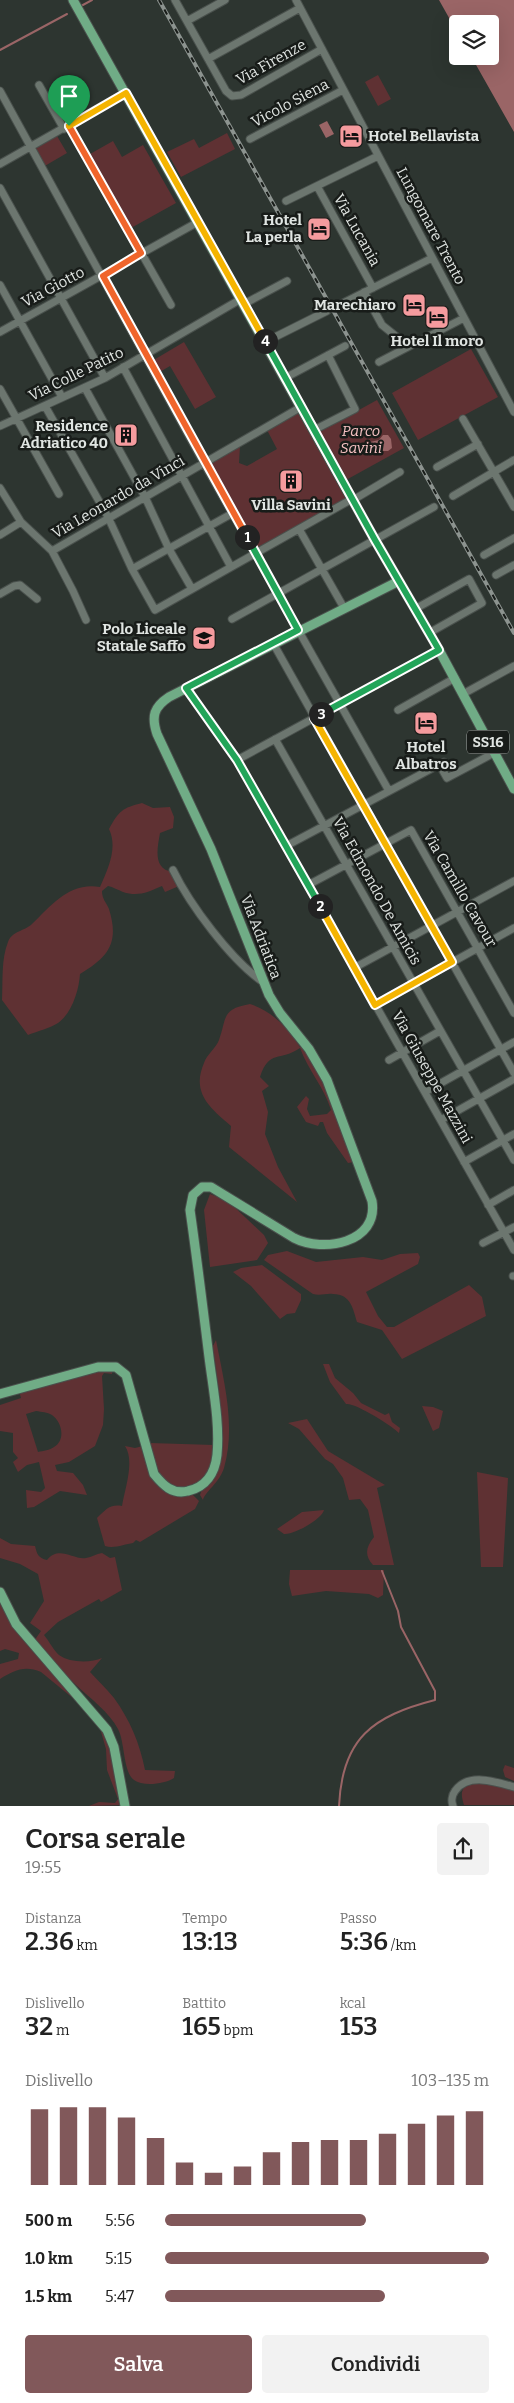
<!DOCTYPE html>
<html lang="it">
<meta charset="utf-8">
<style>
:root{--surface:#fff;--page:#f2f2f2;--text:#222;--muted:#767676;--accent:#81585a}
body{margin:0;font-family:Bitter,serif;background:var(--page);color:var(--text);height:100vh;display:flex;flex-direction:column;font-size:19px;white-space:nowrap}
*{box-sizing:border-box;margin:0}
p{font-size:16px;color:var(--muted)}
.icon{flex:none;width:28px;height:28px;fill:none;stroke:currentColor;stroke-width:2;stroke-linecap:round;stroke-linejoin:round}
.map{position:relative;height:1806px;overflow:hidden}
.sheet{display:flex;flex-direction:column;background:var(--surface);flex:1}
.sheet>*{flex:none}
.buttons{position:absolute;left:449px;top:15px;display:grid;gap:10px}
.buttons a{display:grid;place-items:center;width:50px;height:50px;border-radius:5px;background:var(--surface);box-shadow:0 5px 20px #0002;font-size:25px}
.pin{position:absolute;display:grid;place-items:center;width:42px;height:42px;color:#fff;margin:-51px -21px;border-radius:50% 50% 50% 0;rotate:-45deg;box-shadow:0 0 5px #0007}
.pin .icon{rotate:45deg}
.km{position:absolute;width:25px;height:25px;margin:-12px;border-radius:50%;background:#222;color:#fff;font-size:14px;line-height:25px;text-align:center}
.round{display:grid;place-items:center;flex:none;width:52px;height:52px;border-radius:5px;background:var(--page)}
.summary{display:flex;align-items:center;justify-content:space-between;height:85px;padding:0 25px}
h1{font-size:28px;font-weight:600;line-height:38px}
.metrics{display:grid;grid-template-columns:repeat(3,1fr);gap:8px;height:85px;padding:5px 25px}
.metrics div{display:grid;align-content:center}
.metrics b{font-size:25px;font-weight:600}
.metrics small{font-size:14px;font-weight:400}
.metrics p{font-size:14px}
.chart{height:140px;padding:10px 25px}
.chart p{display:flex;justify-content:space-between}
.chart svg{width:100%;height:90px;margin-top:5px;stroke:var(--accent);stroke-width:6}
.button{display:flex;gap:10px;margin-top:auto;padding:10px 25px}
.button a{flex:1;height:58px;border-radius:5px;background:var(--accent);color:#fff;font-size:20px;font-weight:600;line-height:58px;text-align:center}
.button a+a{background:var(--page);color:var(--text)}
ul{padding:0 25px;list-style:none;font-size:16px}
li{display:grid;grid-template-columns:80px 60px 1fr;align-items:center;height:38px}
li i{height:12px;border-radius:6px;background:var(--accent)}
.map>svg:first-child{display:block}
.green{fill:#5f3133;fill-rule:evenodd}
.water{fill:#9a6566}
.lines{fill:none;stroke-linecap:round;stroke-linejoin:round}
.stream{stroke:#9a6566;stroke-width:2}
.minor-tunnel{stroke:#484f4b;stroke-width:7;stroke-dasharray:7 3.5;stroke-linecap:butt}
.minor-casing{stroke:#4a514d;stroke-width:9}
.major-casing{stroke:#4a514d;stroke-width:11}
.minor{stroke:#6c766f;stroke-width:7}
.major{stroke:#70ac86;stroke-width:9}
.rail-casing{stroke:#8c938f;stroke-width:4}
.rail{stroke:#181c19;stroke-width:2;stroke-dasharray:5.5;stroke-linecap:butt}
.split-1-casing{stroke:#fff;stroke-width:10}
.split-2-casing{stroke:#fff;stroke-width:10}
.split-3-casing{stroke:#fff;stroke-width:10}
.split-4-casing{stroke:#fff;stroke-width:10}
.split-5-casing{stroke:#fff;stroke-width:10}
.split-1{stroke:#f0652b;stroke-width:6}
.split-2{stroke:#22a559;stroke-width:6}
.split-3{stroke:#f5b400;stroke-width:6}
.split-4{stroke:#22a559;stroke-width:6}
.split-5{stroke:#f5b400;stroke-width:6}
.labels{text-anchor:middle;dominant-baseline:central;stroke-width:5;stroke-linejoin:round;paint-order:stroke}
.shield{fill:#181c19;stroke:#a4a9a6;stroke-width:1}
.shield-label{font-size:14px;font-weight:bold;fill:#e0e5e2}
.street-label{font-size:15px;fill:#e0e5e2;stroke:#181c19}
.poi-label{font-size:15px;font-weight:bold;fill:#e0e5e2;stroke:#181c19;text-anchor:end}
.park-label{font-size:15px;font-style:italic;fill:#f4c0c1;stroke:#181c19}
</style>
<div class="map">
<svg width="514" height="1806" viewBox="0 0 514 1806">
<rect width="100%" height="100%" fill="#2d3530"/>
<path class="green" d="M378 75 391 99 378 106 365 82Z
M227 133 235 149 181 177 167 152 194 139 199 148Z
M57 136 67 153 43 167 33 150Z
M113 141 122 157 143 145 176 203 131 228 90 154Z
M184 342 216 397 195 409 170 366 158 373 152 361Z
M471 349 498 397 418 440 392 393Z
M377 400 404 448 346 480 319 432Z
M298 411 346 499 257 552 207 463 240 446 239 463 247 466 277 449 267 430Z
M142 803 153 808 170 807 174 817 173 828 160 833C157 850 153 869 173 872L179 886 165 892 162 886C148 892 138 897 123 892 118 890 113 887 108 886L102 891C102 899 106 902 109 909 119 942 110 956 80 974 79 990 72 1013 58 1023 50 1028 38 1031 28 1035L2 1000C3 982 1 959 8 942 12 931 25 931 32 924 52 905 69 882 100 887 108 869 118 848 109 829 119 811 122 808 142 803Z
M250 1004C272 1011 287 1027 300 1047L305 1045 323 1073 354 1162 348 1163 327 1133 323 1122H320L318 1126 306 1122 297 1107 306 1096 309 1099 307 1109 310 1116 327 1114 331 1110C324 1087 308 1070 300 1048 280 1062 269 1049 260 1077L269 1086 262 1091 268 1112 265 1134 278 1167 297 1202 229 1147 231 1126C210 1108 191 1093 204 1063 207 1054 216 1048 219 1040 227 1018 221 1009 250 1004Z
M210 1194 228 1201 264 1235 268 1243 257 1260 210 1267 204 1210Z
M287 1251 316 1262 363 1257 382 1260 400 1254 418 1253 420 1257 418 1264 366 1292 378 1316 387 1327H394L469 1285 482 1297 486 1316 402 1359 382 1330 357 1322C353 1309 351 1294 333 1294 326 1293 321 1296 313 1294L264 1260 268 1255Z
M262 1265 301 1294V1300L295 1313 287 1314 280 1319 251 1286 233 1272 241 1268Z
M216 1340C224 1382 236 1426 224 1468 220 1482 204 1493 203 1500L200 1495C202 1486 214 1482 217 1470 227 1429 218 1387 213 1346Z
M323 1364H329L335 1378 353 1393 361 1403 385 1415 389 1413 392 1422 400 1428 399 1433C393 1426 354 1402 346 1404L330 1382Z
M112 1368V1374L104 1373 102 1376 104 1409 103 1425 95 1446 69 1462 55 1465 57 1471 73 1473 83 1485 87 1495 60 1491 34 1507 27 1508 26 1490 41 1492 45 1488 39 1462 27 1465 18 1472 13 1462 18 1458 13 1452V1433L0 1431V1405L21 1398 19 1391 94 1370ZM36 1411C42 1412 47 1412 52 1415 62 1422 66 1440 54 1447 50 1450 43 1451 38 1452L26 1414Z
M422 1406 433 1407 443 1411 439 1428 433 1431Z
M307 1419 328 1451 385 1485 377 1488 394 1565H373C364 1555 366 1547 374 1537L368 1510 360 1499 349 1500 343 1478 333 1464 325 1459 299 1429 288 1423Z
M150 1443 214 1445C212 1468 207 1484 183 1488 174 1489 165 1484 160 1477 153 1467 152 1454 150 1443Z
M125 1446 135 1448 143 1446C153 1478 154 1496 193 1495L199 1501 195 1509 140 1542 136 1540 133 1543C125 1544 114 1549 105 1546L97 1518C106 1510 109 1504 122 1506 125 1488 135 1461 125 1446Z
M477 1472 508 1478 503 1567H481Z
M324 1510C322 1519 294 1535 284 1534L277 1529 302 1512Z
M0 1538 11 1544 35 1546C37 1554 38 1558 47 1560 59 1545 73 1560 86 1558 92 1557 96 1554 102 1553L110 1558 115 1557 122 1590 101 1602 99 1599 58 1622 44 1635C49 1641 54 1651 59 1655 70 1663 91 1663 102 1658L90 1672C98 1681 107 1689 114 1698 130 1720 140 1744 145 1770L175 1771 174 1778C165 1784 143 1787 134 1780 123 1772 125 1742 118 1729 109 1712 91 1699 76 1685 61 1671 47 1656 34 1641L41 1631 30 1623 44 1601 38 1574 20 1564 0 1558Z
M290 1570H384L383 1595 378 1598 369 1594 326 1591 292 1596 289 1584Z
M0 1604 19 1635 80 1704 41 1672C25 1665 14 1670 0 1679V1664L18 1659 19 1653 5 1649 0 1651Z
M99 1725 106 1731 124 1805 89 1806 99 1802 115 1803 118 1799 107 1770 106 1749Z
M505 1765 514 1768V1781L505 1777 503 1770Z
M472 1781 514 1788V1805H464C460 1793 461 1788 472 1781Z"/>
<path class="water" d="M439 0H514V132L471 56H490V24H458L457 32Z
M327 121 334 134 326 138 319 125Z
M383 435H388L391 439 392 448 388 451H375V448H371L370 442 379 440Z"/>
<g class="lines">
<path class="stream" d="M81 6 92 0
M0 50 67 14
M339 1806C342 1738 373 1716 435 1700V1691L401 1627 398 1611 382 1571"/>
<path class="minor-tunnel" d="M327 311 341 304"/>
<g class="minor-casing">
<path id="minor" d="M175 0 226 91 232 96 241 95 322 49
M296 0 514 412
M187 21 225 0
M208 59 300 8
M39 85 64 129
M0 91 204 463 389 791
M69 126 171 305
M250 139 343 90
M0 164 125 93
M317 186 373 288
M0 188 105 378
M286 201 378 156
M0 285 62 397
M364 292 382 325 397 337 404 349
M244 304 287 281
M341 304 432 258
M0 332 198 222
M265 342 327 311
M379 362 464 318
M123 367 231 567
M285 378 345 346
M85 388 145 497 169 549 192 589
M0 389 59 494
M45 406 108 517 132 569 155 610 352 499
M463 419 514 507
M0 426 105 378 241 299
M314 430 355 409 328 355
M437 467 478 444
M0 488 21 522 52 551 73 591 86 620
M453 496 514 460
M353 500 400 472
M299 529 344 608
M0 535 21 522
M52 551 301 407
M484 555 514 538
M132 569 233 513
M496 575 514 565
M0 594 14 586 20 585 37 599
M415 609 469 579 482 603 429 633
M232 619 434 507
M273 643 514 1073
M186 688 237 760 514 1250
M463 694 514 666
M398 710 455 678
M275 739 514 1160
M237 760 439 650
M439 764 447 778 494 753
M286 846 444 762
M173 870C190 905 231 960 263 982
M308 885 411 830 514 1013
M354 968 514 881
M375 1005 514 928
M389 1060 440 1031
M425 1092 514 1042
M441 1120 514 1079
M464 1162 514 1134
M488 1205 514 1190
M483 1243 514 1227
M513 1276H514
M453 1806C451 1801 452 1795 455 1791 468 1772 497 1782 514 1787"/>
</g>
<g class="major-casing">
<path id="major" d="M73 0 375 540 439 650 514 789
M0 1394 98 1367H116L126 1375 154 1474C163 1485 172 1495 188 1491 206 1487 215 1473 217 1455 220 1423 213 1389 209 1357 203 1308 197 1259 190 1210L193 1195 202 1187H211L294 1238C323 1253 379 1243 372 1201L327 1080 309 1049 280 1013 269 995 211 849 157 734C151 716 154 707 169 697L399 581
M0 1592 16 1624 107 1730 114 1747 125 1806"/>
</g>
<use href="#minor" class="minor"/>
<use href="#major" class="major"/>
<g class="rail-casing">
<path id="rail" d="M159 0 514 633"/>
</g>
<use href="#rail" class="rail"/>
</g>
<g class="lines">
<g class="split-1-casing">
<path id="split-1" d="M69 126 141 253 103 276 247 537"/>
</g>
<g class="split-2-casing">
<path id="split-2" d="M247 537 298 630 186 688 237 760 320 906"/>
</g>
<g class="split-3-casing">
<path id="split-3" d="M320 906 375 1005 452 962 314 718 321 714"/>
</g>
<g class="split-4-casing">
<path id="split-4" d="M265 341 375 540 439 650 321 714"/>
</g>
<g class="split-5-casing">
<path id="split-5" d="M69 126 126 93 265 341"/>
</g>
<use href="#split-1" class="split-1"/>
<use href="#split-2" class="split-2"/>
<use href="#split-3" class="split-3"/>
<use href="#split-4" class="split-4"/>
<use href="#split-5" class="split-5"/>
</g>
<defs>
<g id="hotel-square" transform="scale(1.25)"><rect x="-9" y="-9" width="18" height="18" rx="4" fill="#f59b9e" stroke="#181c19"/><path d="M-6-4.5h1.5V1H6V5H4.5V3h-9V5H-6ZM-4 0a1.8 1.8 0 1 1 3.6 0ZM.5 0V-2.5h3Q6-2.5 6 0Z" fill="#111"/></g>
<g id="building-square" transform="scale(1.25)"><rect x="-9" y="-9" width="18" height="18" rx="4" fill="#f59b9e" stroke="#181c19"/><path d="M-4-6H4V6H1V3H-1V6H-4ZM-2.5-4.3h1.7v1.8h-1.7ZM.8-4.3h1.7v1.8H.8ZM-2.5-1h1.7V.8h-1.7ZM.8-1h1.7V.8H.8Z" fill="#111"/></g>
<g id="school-square" transform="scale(1.25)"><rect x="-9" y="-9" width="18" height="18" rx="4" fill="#f59b9e" stroke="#181c19"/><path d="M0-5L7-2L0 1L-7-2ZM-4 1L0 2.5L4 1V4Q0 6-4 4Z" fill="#111"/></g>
</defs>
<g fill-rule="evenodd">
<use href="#hotel-square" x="351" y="136"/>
<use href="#hotel-square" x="319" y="229"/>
<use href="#hotel-square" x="414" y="305"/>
<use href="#hotel-square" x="437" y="317"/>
<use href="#building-square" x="126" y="435"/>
<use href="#building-square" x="291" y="481"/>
<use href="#school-square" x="204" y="638"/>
<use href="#hotel-square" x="426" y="723"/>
</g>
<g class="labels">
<rect class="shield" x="467" y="730.5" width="42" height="23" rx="4"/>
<g class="shield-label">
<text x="488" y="742">SS16</text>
</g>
<g class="street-label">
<text transform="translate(271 62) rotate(-29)">Via Firenze</text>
<text transform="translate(290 103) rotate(-28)">Vicolo Siena</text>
<text transform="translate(431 226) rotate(62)">Lungomare Trento</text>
<text transform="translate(357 230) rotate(61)">Via Lucania</text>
<text transform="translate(53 287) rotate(-28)">Via Giotto</text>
<text transform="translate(76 374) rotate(-26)">Via Colle Patito</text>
<text transform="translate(118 497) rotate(-30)">Via Leonardo da Vinci</text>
<text transform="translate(460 889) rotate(60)">Via Camillo Cavour</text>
<text transform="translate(377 891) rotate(61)">Via Edmondo De Amicis</text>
<text transform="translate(261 937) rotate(69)">Via Adriatica</text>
<text transform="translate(432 1077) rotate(61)">Via Giuseppe Mazzini</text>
</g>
<g class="poi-label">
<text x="368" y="136" text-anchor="start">Hotel Bellavista</text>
<text x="302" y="220">Hotel<tspan x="302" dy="17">La perla</tspan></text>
<text x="396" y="305">Marechiaro</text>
<text x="437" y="341" text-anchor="middle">Hotel Il moro</text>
<text x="108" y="426">Residence<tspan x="108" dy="17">Adriatico 40</tspan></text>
<text x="291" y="505" text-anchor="middle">Villa Savini</text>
<text x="186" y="629">Polo Liceale<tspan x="186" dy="17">Statale Saffo</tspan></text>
<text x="426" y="747" text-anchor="middle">Hotel<tspan x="426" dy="17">Albatros</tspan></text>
</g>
<g class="park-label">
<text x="361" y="431">Parco<tspan x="361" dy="17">Savini</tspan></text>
</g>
</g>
</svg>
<div class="buttons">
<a><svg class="icon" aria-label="layers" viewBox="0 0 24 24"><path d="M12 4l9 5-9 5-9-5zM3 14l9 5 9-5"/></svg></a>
</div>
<div class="pin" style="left:69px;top:126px;background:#1e9e55"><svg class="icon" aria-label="arrive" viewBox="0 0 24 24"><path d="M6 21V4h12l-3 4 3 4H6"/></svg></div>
<b class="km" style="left:247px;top:537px">1</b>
<b class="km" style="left:320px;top:906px">2</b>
<b class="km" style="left:321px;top:714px">3</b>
<b class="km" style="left:265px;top:341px">4</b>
</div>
<section class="sheet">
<div class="summary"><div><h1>Corsa serale</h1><p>19:55</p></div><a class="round"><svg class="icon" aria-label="share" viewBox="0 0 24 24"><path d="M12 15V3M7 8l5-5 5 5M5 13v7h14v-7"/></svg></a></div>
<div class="metrics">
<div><p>Distanza</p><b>2.36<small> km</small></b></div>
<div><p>Tempo</p><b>13:13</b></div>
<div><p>Passo</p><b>5:36<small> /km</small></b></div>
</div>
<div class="metrics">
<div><p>Dislivello</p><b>32<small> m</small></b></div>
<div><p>Battito</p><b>165<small> bpm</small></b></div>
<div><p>kcal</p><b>153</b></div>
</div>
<div class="chart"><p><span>Dislivello</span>103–135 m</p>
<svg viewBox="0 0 160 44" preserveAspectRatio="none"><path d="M5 44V7M15 44V6M25 44V6M35 44V11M45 44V21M55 44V33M65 44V38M75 44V35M85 44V28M95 44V23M105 44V22M115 44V22M125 44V19M135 44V14M145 44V10M155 44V8"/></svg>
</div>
<ul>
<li><b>500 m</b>5:56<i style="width:62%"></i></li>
<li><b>1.0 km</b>5:15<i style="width:100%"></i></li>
<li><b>1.5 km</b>5:47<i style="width:68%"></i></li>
</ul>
<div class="button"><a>Salva</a><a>Condividi</a></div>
</section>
